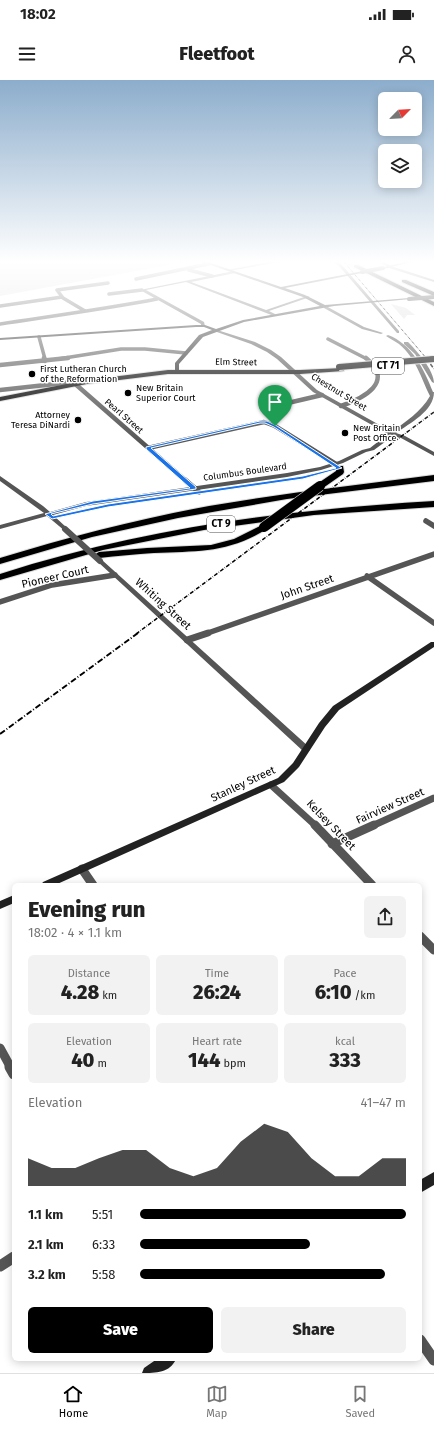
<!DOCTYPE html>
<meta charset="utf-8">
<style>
:root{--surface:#fff;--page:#f2f2f2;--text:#222;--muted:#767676;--line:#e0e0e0;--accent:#000}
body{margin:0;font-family:"Fira Sans",sans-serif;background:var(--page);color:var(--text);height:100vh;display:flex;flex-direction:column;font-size:15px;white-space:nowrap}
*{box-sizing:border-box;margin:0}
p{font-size:13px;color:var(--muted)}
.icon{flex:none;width:22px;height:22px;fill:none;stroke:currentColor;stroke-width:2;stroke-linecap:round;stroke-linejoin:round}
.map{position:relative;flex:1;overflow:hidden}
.details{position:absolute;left:12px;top:803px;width:410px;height:478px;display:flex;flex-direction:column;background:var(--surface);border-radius:6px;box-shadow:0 2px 10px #0003}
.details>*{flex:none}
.needle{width:26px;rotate:66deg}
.tools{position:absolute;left:378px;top:12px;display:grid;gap:8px}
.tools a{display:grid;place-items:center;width:44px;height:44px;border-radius:6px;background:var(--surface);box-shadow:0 2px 10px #0003;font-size:20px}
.pin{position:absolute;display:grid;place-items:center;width:34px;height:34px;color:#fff;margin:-41px -17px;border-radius:50% 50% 50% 0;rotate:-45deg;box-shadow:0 0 4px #0007}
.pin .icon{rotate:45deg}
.round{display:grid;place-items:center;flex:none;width:42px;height:42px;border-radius:6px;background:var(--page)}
.headline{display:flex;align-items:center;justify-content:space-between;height:68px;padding:0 16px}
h1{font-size:22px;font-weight:800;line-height:30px}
.metrics{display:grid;grid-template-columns:repeat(3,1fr);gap:6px;height:68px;padding:4px 16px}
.metrics div{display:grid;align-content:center;border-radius:6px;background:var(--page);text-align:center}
.metrics b{font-size:20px;font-weight:800}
.metrics small{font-size:11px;font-weight:400}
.metrics p{font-size:11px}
.chart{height:112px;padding:8px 16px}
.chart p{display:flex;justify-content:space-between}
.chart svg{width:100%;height:72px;margin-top:4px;fill:var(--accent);opacity:.7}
.primary-button{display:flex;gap:8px;margin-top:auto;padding:8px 16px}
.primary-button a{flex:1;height:46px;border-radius:6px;background:var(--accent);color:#fff;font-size:16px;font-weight:800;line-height:46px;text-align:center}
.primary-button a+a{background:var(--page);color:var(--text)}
ul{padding:0 16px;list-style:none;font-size:13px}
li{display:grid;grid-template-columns:64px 48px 1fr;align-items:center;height:30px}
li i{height:10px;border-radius:5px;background:var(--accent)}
.status{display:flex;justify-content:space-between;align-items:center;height:28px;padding:0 20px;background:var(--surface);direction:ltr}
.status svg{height:11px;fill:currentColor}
header{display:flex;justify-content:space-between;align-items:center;height:52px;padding:0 16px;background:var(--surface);font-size:18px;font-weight:800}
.dock{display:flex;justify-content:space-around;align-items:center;height:56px;border-top:1px solid var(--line);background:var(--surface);font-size:11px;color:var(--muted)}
.dock a{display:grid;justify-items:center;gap:2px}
.dock .on{color:var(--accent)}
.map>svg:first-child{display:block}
.green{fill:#dcdcdc}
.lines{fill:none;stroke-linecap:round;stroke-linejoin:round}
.motorway-tunnel{stroke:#d9d9d9;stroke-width:6;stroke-dasharray:6 3;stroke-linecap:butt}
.primary-casing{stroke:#dbdbdb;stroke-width:2}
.motorway-casing{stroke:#dbdbdb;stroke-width:2}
.minor-far5{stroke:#555;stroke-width:3.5}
.minor-far4{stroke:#555;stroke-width:4.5}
.minor-far3{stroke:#555;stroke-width:5.5}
.minor-far2{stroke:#555;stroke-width:7}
.minor-far1{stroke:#555;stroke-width:9}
.minor{stroke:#555;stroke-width:11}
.tertiary{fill:#555;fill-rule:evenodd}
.secondary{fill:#222;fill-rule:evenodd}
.primary{fill:#000;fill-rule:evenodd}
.motorway{fill:#000;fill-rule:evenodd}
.rail-far2{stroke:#000;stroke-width:1;stroke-dasharray:3 1 0.5 1;stroke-linecap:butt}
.rail-far1{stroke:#000;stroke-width:1.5;stroke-dasharray:4 1.5 0.5 1.5;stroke-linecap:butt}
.rail{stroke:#000;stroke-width:2;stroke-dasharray:6 2 1 2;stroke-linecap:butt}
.primary-bridge-far1-casing{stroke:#dbdbdb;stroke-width:6;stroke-linecap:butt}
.primary-bridge-casing{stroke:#dbdbdb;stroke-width:8;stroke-linecap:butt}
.motorway-bridge-casing{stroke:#dbdbdb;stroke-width:11;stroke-linecap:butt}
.tertiary-bridge{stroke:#555;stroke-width:6}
.secondary-bridge{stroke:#222;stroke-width:4}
.primary-bridge-far1{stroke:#000;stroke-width:5}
.primary-bridge{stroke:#000;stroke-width:6}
.motorway-bridge{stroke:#000;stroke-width:10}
.route{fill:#1a73e8;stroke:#fff;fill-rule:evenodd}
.poi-dot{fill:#000;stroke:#fff;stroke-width:1.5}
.labels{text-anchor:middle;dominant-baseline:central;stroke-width:3;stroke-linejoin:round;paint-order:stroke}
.far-street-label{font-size:9px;fill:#000;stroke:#fff}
.far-poi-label{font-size:9px;fill:#000;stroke:#fff;text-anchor:start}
.shield{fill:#fff;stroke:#4c4c4c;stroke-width:1}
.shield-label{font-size:10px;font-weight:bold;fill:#000}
.street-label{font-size:11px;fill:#000;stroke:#fff}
</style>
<div class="status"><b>18:02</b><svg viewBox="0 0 49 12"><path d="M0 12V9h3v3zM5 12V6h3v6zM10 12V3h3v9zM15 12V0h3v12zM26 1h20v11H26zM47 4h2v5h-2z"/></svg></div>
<header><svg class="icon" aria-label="menu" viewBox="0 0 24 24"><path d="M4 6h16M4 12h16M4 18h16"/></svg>Fleetfoot<svg class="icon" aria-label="person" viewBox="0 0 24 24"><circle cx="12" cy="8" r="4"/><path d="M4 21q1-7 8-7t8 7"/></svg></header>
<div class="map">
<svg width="434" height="1293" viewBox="0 0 434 1293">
<rect width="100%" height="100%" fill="#fff"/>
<path class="green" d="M0 182H185L0 216Z
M391 224 406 228 415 235H407L404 239Z"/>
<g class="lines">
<path class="motorway-tunnel" d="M348 182 356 186"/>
<g class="primary-casing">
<path id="primary" d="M342 288 344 289V291L300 294H168L87 304 0 321V317L87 300 168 290H300Z"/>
</g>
<g class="motorway-casing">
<path id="motorway" d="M354 185H358L434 222V226L354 187Z
M402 200H406L434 212V216L402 202Z
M337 386H343L344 392 343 394 323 408H317L316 406 317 404 336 391Z
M434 395V401L287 419 178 438 92 457 0 484V478C69 457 138 439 209 426 283 413 359 405 434 395Z
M434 421V427L314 435 204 450 103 470 0 500V494C144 448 284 430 434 421Z
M264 444 267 445 269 447 267 449C228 473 199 471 154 473 136 474 117 476 99 478L94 475 99 472 147 468 211 465 234 459Z"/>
</g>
<path class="minor-far5" d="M189 190 212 196
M136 199 208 184
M109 214 142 210
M0 226 62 217
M85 231 63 218 57 210 108 203
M0 244C52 236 105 229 157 219
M39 257 45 279
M328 259 367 279
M58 279 121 269H145L186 273"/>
<path class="minor-far4" d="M44 278 45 281
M0 285 68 278
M0 310 73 302 186 401
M275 326 322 315
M341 326C364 318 395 302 366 278
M148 368 264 342 275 346 336 384"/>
<path class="minor-far3" d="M185 400 199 412
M426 441 434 446
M367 496 434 543
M0 522 52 505 115 495
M205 554 434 474"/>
<path class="minor-far2" d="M187 560 208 553
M271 705 316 746
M372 746 434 718"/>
<path class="minor-far1" d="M315 745 372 805
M332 764 374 745
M82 789 93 805
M420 856 434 870
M0 968 11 988"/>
<path class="minor" d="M10 987 14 994
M0 1186 14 1177
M420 1260 434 1280"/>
<path class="tertiary" d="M269 182H279L229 191 227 190Z
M333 182H338L341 184 399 251V253H397L339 186Z
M379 182H384L391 186 434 200V202L389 188Z
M234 191 235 193 191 202 266 230 307 216 310 217 269 231 275 234 274 236 186 202 146 210 204 242 205 246 203 247 201 246V244L140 210Z
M324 226H326L364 247 383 253 381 254 362 249 324 228Z
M214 249 255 262 271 270 281 277 317 310 392 352C406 341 421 332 430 316 421 298 416 278 399 264 395 261 390 259 386 256L388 255C412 264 424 289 433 312H434C434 331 410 343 396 353L405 356 434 372V376L401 358 393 356 374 370 366 372 343 383 321 390 287 397 86 426 53 435 67 448V450L65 451 47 436 0 449V445L44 433 0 401V396L43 426 50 432 86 422 287 393 320 387 339 381 362 370 370 368 388 354 313 312 277 279 267 272 251 264 214 251Z
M404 262H408C417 271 434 290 434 303L432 302 415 274 404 264Z
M100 479 102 480 309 667 310 669 309 671H303L98 482 97 481Z"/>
<path class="secondary" d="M202 182H208L281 207 363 191 362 193 285 208 305 215 325 225 409 218 411 219 334 226 244 242 203 257 179 284V291L177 292 175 291V283L199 255 212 250 204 247H196L0 260V258L196 245H205L216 249 243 240 320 226 303 217Z
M404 182H412L383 189 381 188Z
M431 562H434V567L339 630 325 647 299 687 284 702 55 805H41L43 802 278 698 293 683 319 643 333 626Z
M14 815V823L0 829V821Z
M434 1092V1105L420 1113V1100Z
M157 1279H176C170 1293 156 1293 142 1293L144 1288Z"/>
<use href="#primary" class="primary"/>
<use href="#motorway" class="motorway"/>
<path class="rail-far2" d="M344 182 427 279"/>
<path class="rail-far1" d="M426 278 434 289
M136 554 434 332"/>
<path class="rail" d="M0 654 138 553"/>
<g class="primary-bridge-far1-casing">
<path id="primary-bridge-far1" d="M431 279H434"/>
</g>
<g class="primary-bridge-casing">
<path id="primary-bridge" d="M339 287 434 279"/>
</g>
<g class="motorway-bridge-casing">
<path id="motorway-bridge" d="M264 447 320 406"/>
</g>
<path class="tertiary-bridge" d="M65 449 100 481"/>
<path class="secondary-bridge" d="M362 192 383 188
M409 219 434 217"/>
<use href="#primary-bridge-far1" class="primary-bridge-far1"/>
<use href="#primary-bridge" class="primary-bridge"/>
<use href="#motorway-bridge" class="motorway-bridge"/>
</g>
<linearGradient id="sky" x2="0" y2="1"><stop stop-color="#8cadcc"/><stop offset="0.5" stop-color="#fff"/><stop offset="1" stop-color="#fff" stop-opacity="0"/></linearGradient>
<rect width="434" height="363" fill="url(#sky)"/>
<path class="route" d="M260 341H267L277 346 342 388 303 399 108 427 52 439 45 434 93 421 190 408 146 369V367ZM260 343H265L274 347 336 388 303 396 108 424 53 436 51 434 93 424 196 409V407L151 368Z"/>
<g class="poi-dot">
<circle cx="32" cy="294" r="4"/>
<circle cx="128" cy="313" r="4"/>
<circle cx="78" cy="340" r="4"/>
<circle cx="345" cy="353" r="4"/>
</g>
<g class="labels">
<g class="far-street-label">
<text transform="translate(236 282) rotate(1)">Elm Street</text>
<text transform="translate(339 312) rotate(31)">Chestnut Street</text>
<text transform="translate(124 336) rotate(41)">Pearl Street</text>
<text transform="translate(245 392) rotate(-8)">Columbus Boulevard</text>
</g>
<g class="far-poi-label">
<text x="40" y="289">First Lutheran Church<tspan x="40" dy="10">of the Reformation</tspan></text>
<text x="136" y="308">New Britain<tspan x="136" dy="10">Superior Court</tspan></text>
<text x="70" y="335" text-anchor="end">Attorney<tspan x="70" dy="10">Teresa DiNardi</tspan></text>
<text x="353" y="348">New Britain<tspan x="353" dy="10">Post Office</tspan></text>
</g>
<g class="shield">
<rect x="372" y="278" width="32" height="16" rx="3"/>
<rect x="207" y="436" width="28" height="16" rx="3"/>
</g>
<g class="shield-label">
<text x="388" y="286">CT 71</text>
<text x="221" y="444">CT 9</text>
</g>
<g class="street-label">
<text transform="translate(55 497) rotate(-13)">Pioneer Court</text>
<text transform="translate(307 507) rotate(-19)">John Street</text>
<text transform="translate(163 524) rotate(42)">Whiting Street</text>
<text transform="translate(243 704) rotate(-25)">Stanley Street</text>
<text transform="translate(390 726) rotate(-24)">Fairview Street</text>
<text transform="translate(331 745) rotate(46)">Kelsey Street</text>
</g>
</g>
</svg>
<div class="tools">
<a><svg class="needle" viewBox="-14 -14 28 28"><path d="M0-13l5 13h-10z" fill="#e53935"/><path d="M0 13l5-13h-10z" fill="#767676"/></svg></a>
<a><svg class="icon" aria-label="layers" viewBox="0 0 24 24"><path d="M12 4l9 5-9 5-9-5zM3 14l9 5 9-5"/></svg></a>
</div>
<div class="pin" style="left:275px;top:346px;background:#1e9e55"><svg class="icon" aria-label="arrive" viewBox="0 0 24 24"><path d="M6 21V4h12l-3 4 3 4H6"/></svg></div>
<section class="details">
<div class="headline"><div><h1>Evening run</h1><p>18:02 · 4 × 1.1 km</p></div><a class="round"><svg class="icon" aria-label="share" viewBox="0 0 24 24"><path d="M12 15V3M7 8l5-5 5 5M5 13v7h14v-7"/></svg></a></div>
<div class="metrics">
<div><p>Distance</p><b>4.28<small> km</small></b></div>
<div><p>Time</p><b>26:24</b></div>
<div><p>Pace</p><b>6:10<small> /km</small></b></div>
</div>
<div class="metrics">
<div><p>Elevation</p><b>40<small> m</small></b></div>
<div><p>Heart rate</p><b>144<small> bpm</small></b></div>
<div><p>kcal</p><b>333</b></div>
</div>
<div class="chart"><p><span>Elevation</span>41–47 m</p>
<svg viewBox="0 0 160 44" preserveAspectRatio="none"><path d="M0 44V27L10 33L20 33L30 27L40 22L50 22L60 33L70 38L80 33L90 17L100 6L110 11L120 27L130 38L140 38L150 27L160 27V44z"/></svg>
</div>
<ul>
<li><b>1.1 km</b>5:51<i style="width:100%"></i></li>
<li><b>2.1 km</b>6:33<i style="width:64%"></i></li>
<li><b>3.2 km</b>5:58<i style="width:92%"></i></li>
</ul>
<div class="primary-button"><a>Save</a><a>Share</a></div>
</section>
</div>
<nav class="dock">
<a class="on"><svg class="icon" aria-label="home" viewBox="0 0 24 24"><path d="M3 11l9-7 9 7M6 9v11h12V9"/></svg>Home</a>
<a><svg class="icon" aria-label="map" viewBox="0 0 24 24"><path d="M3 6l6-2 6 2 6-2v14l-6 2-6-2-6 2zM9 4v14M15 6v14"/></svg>Map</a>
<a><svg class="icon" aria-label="saved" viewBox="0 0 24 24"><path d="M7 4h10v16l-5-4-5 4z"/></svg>Saved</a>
</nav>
